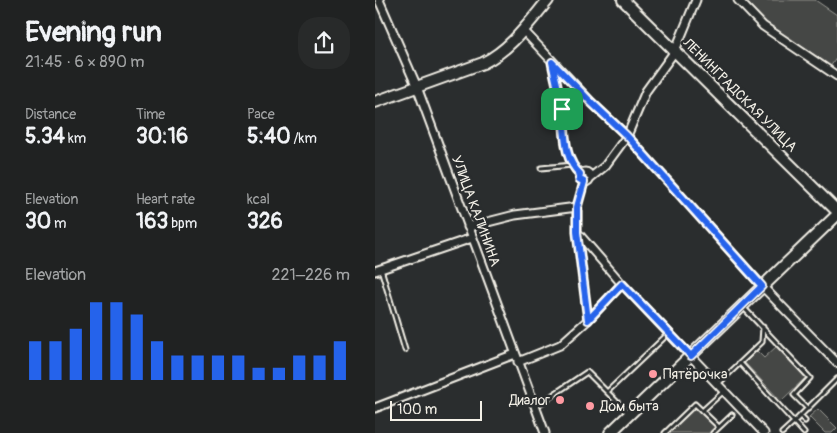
<!DOCTYPE html>
<meta charset="utf-8">
<style>
:root{--surface:#202222;--page:#282a2a;--text:#f1f3f6;--muted:#a2a4a5;--accent:#2563eb}
body{margin:0;font-family:Pangolin,sans-serif;background:var(--page);color:var(--text);height:100vh;display:flex;flex-direction:column;font-size:19px;white-space:nowrap}
*{box-sizing:border-box;margin:0}
p{font-size:16px;color:var(--muted)}
.icon{flex:none;width:28px;height:28px;fill:none;stroke:currentColor;stroke-width:2;stroke-linecap:round;stroke-linejoin:round}
.map{position:relative;flex:1;overflow:hidden}
.drawer{display:flex;flex-direction:column;background:var(--surface);width:375px}
.drawer>*{flex:none}
.scale{position:absolute;left:15px;bottom:12px;width:92px;box-sizing:border-box;padding-left:5px;border:2px solid #f4f1e8;border-top:0;font-size:14px;line-height:18px;white-space:nowrap;color:#f4f1e8;-webkit-text-stroke:4px #2a2d2e;paint-order:stroke}
.pin{position:absolute;display:grid;place-items:center;width:42px;height:42px;color:#fff;margin:-21px;border-radius:10px;box-shadow:0 2px 8px #0006}
.round{display:grid;place-items:center;flex:none;width:52px;height:52px;border-radius:20px;background:var(--page)}
.overview{display:flex;align-items:center;justify-content:space-between;height:85px;padding:0 25px}
h1{font-size:28px;font-weight:700;line-height:38px}
.figures{display:grid;grid-template-columns:repeat(3,1fr);gap:8px;height:85px;padding:5px 25px}
.figures div{display:grid;align-content:center}
.figures b{font-size:21px;font-weight:700}
.figures small{font-size:14px;font-weight:400}
.figures p{font-size:14px}
.chart{height:140px;padding:10px 25px}
.chart p{display:flex;justify-content:space-between}
.chart svg{width:100%;height:90px;margin-top:5px;stroke:var(--accent);stroke-width:6}
main{display:flex;flex:1;min-height:0}
.map>svg:first-child{display:block}
.green{fill:#444645;stroke:#9c9c96}
.lines{fill:none;stroke-linecap:round;stroke-linejoin:round}
.lane-casing{stroke:#f4f1e8;stroke-width:7}
.street-casing{stroke:#f4f1e8;stroke-width:11}
.secondary-casing{stroke:#f4f1e8;stroke-width:14}
.lane{stroke:#2a2d2e;stroke-width:3}
.street{stroke:#2a2d2e;stroke-width:7}
.secondary{stroke:#2a2d2e;stroke-width:10}
.route-casing{stroke:#fff;stroke-width:10}
.route{stroke:#2563eb;stroke-width:6}
.poi-dot{fill:#ff9aa2;stroke:#2a2d2e;stroke-width:2}
.labels{text-anchor:middle;dominant-baseline:central;stroke-width:5;stroke-linejoin:round;paint-order:stroke}
.street-label{font-size:14px;fill:#f4f1e8;stroke:#2a2d2e}
.poi-label{font-size:14px;fill:#f4f1e8;stroke:#2a2d2e;text-anchor:start}
</style>
<main>
<section class="drawer">
<div class="overview"><div><h1>Evening run</h1><p>21:45 · 6 × 890 m</p></div><a class="round"><svg class="icon" aria-label="share" viewBox="0 0 24 24"><path d="M12 15V3M7 8l5-5 5 5M5 13v7h14v-7"/></svg></a></div>
<div class="figures">
<div><p>Distance</p><b>5.34<small> km</small></b></div>
<div><p>Time</p><b>30:16</b></div>
<div><p>Pace</p><b>5:40<small> /km</small></b></div>
</div>
<div class="figures">
<div><p>Elevation</p><b>30<small> m</small></b></div>
<div><p>Heart rate</p><b>163<small> bpm</small></b></div>
<div><p>kcal</p><b>326</b></div>
</div>
<div class="chart"><p><span>Elevation</span>221–226 m</p>
<svg viewBox="0 0 160 44" preserveAspectRatio="none"><path d="M5 44V25M15 44V25M25 44V19M35 44V6M45 44V6M55 44V12M65 44V25M75 44V32M85 44V32M95 44V32M105 44V32M115 44V38M125 44V38M135 44V32M145 44V32M155 44V25"/></svg>
</div>
</section>
<div class="map">
<svg width="462" height="433" viewBox="0 0 462 433">
<rect width="100%" height="100%" fill="#2a2d2e"/>
<filter id="ink" filterUnits="userSpaceOnUse"><feTurbulence type="fractalNoise" baseFrequency=".02" numOctaves="2"/><feDisplacementMap in="SourceGraphic" scale="10" xChannelSelector="R" yChannelSelector="G"/><feConvolveMatrix kernelMatrix="1 2 1 2 8 2 1 2 1" color-interpolation-filters="sRGB"/></filter>
<g filter="url(#ink)">
<path class="green" d="M370 0H440L462 15V57L455 67 446 59 395 26Z
M402 346 431 377 406 401 370 363 382 351 389 358Z
M321 407 341 427 335 433H293Z
M443 409 462 428 457 433H450L434 417Z"/>
<g class="lines">
<g class="lane-casing">
<path id="lane" d="M166 168 197 165
M6 269 30 350
M368 307 435 378 419 395 433 409
M365 363 419 422 407 433
M343 384 387 342 388 327
M232 392 293 334
M160 407 212 372 254 414
M327 411 349 391
M425 416 430 421
M290 433 320 404 344 427
M338 433 357 415
M429 433 419 422 462 379"/>
</g>
<g class="street-casing">
<path id="street" d="M4 0 42 87 170 433
M363 0 388 26 462 76
M148 30 216 102 252 136 387 286 462 363
M177 62C180 78 184 93 187 108 191 131 187 157 205 174
M205 177a5 5 0 1 1 10 0a5 5 0 1 1-10 0Z
M215 178 230 166 252 136 271 91 300 51 321 0
M209 182 202 207V232L213 320
M93 227 140 215 202 207
M202 232 247 284 389 433
M0 271 97 238
M143 362 185 345 213 320 247 284
M0 408 140 354"/>
</g>
<g class="secondary-casing">
<path id="secondary" d="M248 0 462 211
M0 102 108 63C136 49 153 24 173 0
M235 433 462 215"/>
</g>
<use href="#lane" class="lane"/>
<use href="#street" class="street"/>
<use href="#secondary" class="secondary"/>
</g>
</g>
<g class="lines" filter="url(#ink)">
<g class="route-casing">
<path id="route" d="M177 62 216 102 252 136 387 286 316 356 247 284 213 320 202 232V207L209 182 204 179 205 174C187 157 191 131 187 108 184 92 180 77 177 62Z"/>
</g>
<use href="#route" class="route"/>
</g>
<g class="poi-dot">
<circle cx="278" cy="374" r="5"/>
<circle cx="185" cy="400" r="5"/>
<circle cx="215" cy="406" r="5"/>
</g>
<g class="labels">
<g class="street-label">
<text transform="translate(365 95) rotate(45)">ЛЕНИНГРАДСКАЯ УЛИЦА</text>
<text transform="translate(101 211) rotate(70)">УЛИЦА КАЛИНИНА</text>
</g>
<g class="poi-label">
<text x="288" y="374">Пятёрочка</text>
<text x="175" y="400" text-anchor="end">Диалог</text>
<text x="225" y="406">Дом быта</text>
</g>
</g>
</svg>
<div class="scale">100 m</div>
<div class="pin" style="left:187px;top:109px;background:#1e9e55"><svg class="icon" aria-label="arrive" viewBox="0 0 24 24"><path d="M6 21V4h12l-3 4 3 4H6"/></svg></div>
</div>
</main>
